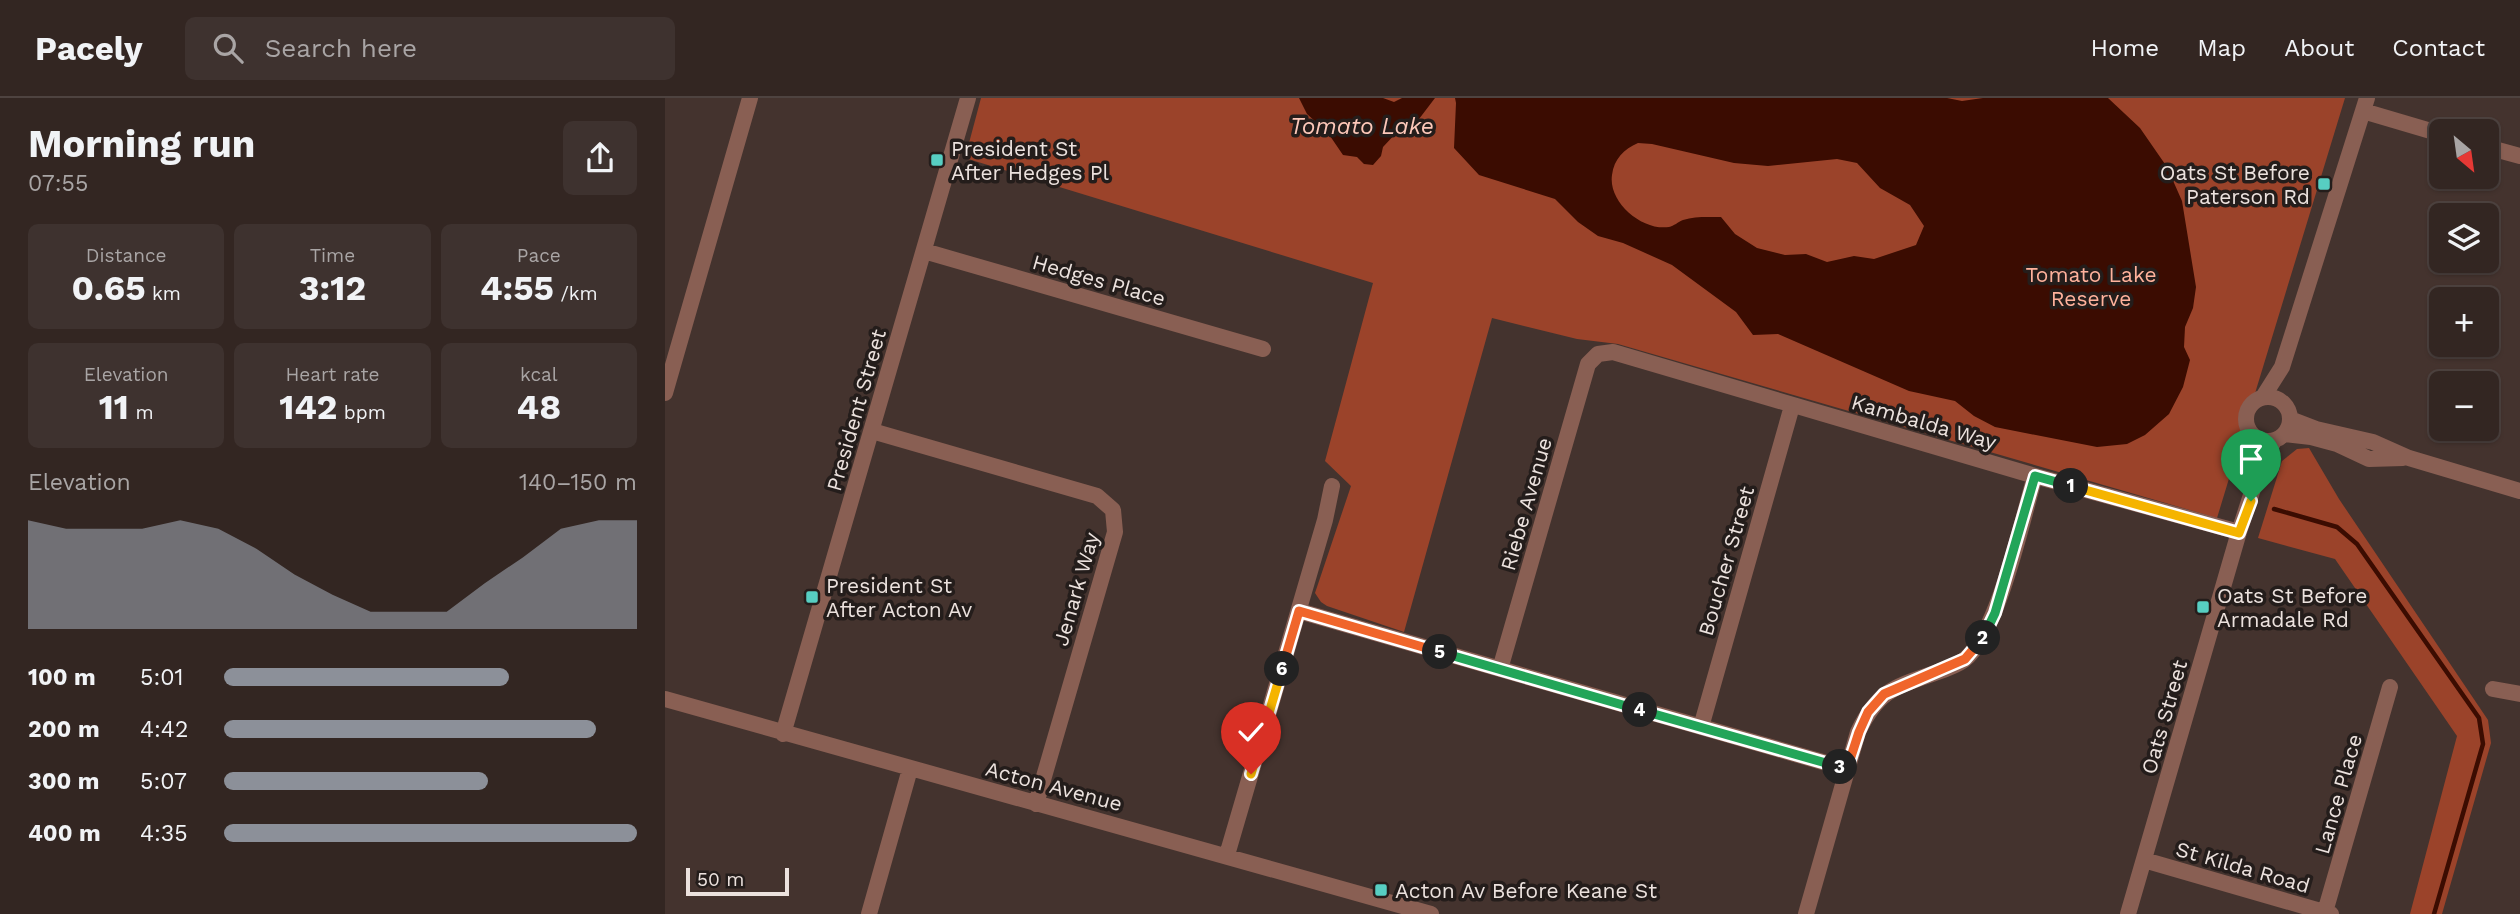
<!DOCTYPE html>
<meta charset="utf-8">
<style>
:root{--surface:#332622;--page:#3e322f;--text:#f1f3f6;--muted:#a9a5a5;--line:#4e4340;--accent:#8c9099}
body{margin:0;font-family:"Work Sans",sans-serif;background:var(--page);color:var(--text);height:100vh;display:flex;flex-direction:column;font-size:26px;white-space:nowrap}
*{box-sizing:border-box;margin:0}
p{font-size:23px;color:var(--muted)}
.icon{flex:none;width:38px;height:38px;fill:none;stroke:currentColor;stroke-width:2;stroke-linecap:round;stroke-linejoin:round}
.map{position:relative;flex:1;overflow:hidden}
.panel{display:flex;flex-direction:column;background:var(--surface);width:665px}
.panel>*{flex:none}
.needle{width:46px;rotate:151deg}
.fabs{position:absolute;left:1764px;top:21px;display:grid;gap:14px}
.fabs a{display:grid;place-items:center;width:70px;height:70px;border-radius:10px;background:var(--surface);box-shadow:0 2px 5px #0004,0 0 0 2px var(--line);font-size:35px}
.scale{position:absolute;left:21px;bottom:18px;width:103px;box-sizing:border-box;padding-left:7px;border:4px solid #ece2de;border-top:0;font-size:19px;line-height:24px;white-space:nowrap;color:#ece2de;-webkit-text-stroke:5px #241d1b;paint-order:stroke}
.pin{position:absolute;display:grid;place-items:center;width:60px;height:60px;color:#fff;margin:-72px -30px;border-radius:50% 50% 50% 0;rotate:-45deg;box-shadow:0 0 7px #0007}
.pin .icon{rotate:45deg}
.km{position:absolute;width:35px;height:35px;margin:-18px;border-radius:50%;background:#222;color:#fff;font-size:19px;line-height:35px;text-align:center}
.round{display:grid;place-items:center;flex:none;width:74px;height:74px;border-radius:10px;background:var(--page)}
.overview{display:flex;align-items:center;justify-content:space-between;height:119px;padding:0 28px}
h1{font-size:38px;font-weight:700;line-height:52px}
.stats{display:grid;grid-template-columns:repeat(3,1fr);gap:10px;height:119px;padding:7px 28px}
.stats div{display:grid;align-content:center;border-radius:10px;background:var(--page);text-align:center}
.stats b{font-size:35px;font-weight:700}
.stats small{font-size:19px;font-weight:400}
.stats p{font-size:19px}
.chart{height:196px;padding:14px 28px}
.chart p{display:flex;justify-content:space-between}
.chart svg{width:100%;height:126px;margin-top:7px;fill:var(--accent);opacity:.7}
ul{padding:0 28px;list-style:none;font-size:23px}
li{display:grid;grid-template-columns:112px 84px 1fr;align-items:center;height:52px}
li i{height:18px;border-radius:9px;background:var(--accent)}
header{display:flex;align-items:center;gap:42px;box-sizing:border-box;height:98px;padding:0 35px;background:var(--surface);border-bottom:2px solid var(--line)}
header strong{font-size:33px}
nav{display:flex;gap:38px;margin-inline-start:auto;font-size:24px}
.search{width:490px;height:63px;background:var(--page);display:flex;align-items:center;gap:18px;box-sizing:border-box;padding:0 24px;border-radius:10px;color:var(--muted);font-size:26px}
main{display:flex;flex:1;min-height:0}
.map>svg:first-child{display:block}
.green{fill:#9b432a}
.water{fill:#3b0c01;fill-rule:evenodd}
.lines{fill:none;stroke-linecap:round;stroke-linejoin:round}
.stream{stroke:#3b0c01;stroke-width:4.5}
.minor{stroke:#895f53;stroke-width:16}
.split-1-casing{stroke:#fff;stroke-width:14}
.split-2-casing{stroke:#fff;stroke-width:14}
.split-3-casing{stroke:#fff;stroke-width:14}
.split-4-casing{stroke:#fff;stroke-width:14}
.split-5-casing{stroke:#fff;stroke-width:14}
.split-6-casing{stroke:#fff;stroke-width:14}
.split-7-casing{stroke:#fff;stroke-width:14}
.split-1{stroke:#f5b400;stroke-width:9}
.split-2{stroke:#22a559;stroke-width:9}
.split-3{stroke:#f0652b;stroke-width:9}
.split-4{stroke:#22a559;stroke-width:9}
.split-5{stroke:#22a559;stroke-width:9}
.split-6{stroke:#f0652b;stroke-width:9}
.split-7{stroke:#f5b400;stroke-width:9}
.poi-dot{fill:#57cec2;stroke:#241d1b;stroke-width:2.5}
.labels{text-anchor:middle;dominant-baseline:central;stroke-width:7;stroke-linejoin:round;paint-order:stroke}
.poi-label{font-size:21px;fill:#ece2de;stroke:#241d1b;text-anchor:start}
.park-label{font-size:21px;fill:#ffb29c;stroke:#241d1b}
.street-label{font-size:21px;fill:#ece2de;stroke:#241d1b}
.water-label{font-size:23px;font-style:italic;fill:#fdc8b9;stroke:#241d1b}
</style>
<header>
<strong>Pacely</strong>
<div class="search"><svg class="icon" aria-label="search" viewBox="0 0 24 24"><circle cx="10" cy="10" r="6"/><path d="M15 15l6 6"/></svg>Search here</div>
<nav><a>Home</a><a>Map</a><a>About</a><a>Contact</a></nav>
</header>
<main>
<section class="panel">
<div class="overview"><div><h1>Morning run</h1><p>07:55</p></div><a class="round"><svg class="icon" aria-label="share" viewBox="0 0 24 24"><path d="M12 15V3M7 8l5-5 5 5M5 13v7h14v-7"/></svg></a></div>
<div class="stats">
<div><p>Distance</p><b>0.65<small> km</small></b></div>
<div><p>Time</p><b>3:12</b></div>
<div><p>Pace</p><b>4:55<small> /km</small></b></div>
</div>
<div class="stats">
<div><p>Elevation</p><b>11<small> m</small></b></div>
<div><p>Heart rate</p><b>142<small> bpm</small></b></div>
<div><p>kcal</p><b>48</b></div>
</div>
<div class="chart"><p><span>Elevation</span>140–150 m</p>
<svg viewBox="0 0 160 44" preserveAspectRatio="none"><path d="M0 44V6L10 9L20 9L30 9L40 6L50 9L60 16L70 25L80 32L90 38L100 38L110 38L120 28L130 19L140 9L150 6L160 6V44z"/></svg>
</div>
<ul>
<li><b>100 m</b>5:01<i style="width:69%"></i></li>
<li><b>200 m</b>4:42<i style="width:90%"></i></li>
<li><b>300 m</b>5:07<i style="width:64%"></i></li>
<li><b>400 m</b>4:35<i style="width:100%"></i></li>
</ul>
</section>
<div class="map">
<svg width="1855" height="816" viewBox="0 0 1855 816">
<rect width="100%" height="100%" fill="#44332e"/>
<path class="green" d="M316 0H1680L1552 420 953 246 912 241 827 220 739 534 662 508 656 504 650 495 686 388 660 363 708 185 300 60Z
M1644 350 1674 401 1823 622 1826 645 1777 816H1745L1792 638 1670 461 1593 440 1617 363 1632 351Z"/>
<path class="water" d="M634 0H718L729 4 737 0H770L754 21 732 34 718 49 716 58 708 67 699 66 692 59 678 57 663 35 642 16Z
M790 0H1282L1297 3 1318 0H1443L1475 30 1502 69 1517 103 1531 189 1528 210 1520 229 1519 249 1525 262 1518 289 1504 316 1480 337 1462 346 1432 349 1330 329 1309 318 1290 303 1244 293 1113 236 1088 237 1071 214 1007 167 958 145 933 138 913 124 890 101 814 77 789 50 791 5ZM973 45 987 46 1069 65 1103 68 1172 61 1192 65 1215 90 1245 107 1259 128 1251 147 1209 161 1189 158 1162 164 1141 156 1120 157 1092 150 1070 136 1056 119C1043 119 1030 118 1018 122 1013 124 1009 128 1004 129 977 133 943 104 947 77 949 61 959 51 973 45Z"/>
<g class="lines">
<path class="stream" d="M1609 411 1672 429 1692 446 1814 620 1818 646 1769 816"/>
<path class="minor" d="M1698 13 1776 36
M1822 49 1855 58
M259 153 598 251
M0 295 85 0
M1581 321a22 22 0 1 1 44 0a22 22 0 1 1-44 0Z
M1598 299 1617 269 1702 0
M1625 321 1651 331 1708 344 1744 360 1855 393
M207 333 432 398 448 412 450 434 371 706
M1619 336 1646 339 1672 346 1704 361 1738 360
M1583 384 1586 372 1587 337
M634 513 1182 671
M835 571 923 266 933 256 948 254 1370 378 1574 434
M1828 591 1855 596
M0 601 766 816
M1036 629 1127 308
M118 636 303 0
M562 757 660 422 667 388
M1479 762 1666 816
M1660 814 1725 589
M204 816 245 671
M1141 816 1193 634C1213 593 1229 589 1270 575 1279 572 1292 567 1299 562 1333 536 1357 422 1370 378
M1463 816 1574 434 1596 366 1609 343"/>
</g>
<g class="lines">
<g class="split-1-casing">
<path id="split-1" d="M1406 388 1574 435 1586 403"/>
</g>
<g class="split-2-casing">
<path id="split-2" d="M1318 540 1330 515 1370 378 1406 388"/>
</g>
<g class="split-3-casing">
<path id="split-3" d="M1175 669 1182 671 1194 634 1203 614 1219 596 1300 561 1318 540"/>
</g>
<g class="split-4-casing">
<path id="split-4" d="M975 612 1175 669"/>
</g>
<g class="split-5-casing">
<path id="split-5" d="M775 554 975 612"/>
</g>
<g class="split-6-casing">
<path id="split-6" d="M617 571 634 513 775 554"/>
</g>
<g class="split-7-casing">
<path id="split-7" d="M586 676 617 571"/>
</g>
<use href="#split-1" class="split-1"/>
<use href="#split-2" class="split-2"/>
<use href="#split-3" class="split-3"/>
<use href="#split-4" class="split-4"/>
<use href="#split-5" class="split-5"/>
<use href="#split-6" class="split-6"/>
<use href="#split-7" class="split-7"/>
</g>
<g class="poi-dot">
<rect x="265" y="55" width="14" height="14" rx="3.5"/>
<rect x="1652" y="79" width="14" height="14" rx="3.5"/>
<rect x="140" y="492" width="14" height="14" rx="3.5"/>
<rect x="1531" y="502" width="14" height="14" rx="3.5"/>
<rect x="709" y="785" width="14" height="14" rx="3.5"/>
</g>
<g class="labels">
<g class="poi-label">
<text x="286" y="50">President St<tspan x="286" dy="24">After Hedges Pl</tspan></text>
<text x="1645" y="74" text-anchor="end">Oats St Before<tspan x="1645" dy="24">Paterson Rd</tspan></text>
<text x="161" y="487">President St<tspan x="161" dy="24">After Acton Av</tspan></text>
<text x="1552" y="497">Oats St Before<tspan x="1552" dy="24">Armadale Rd</tspan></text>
<text x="730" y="792">Acton Av Before Keane St</text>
</g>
<g class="park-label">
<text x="1426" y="176">Tomato Lake<tspan x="1426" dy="24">Reserve</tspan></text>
</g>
<g class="street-label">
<text transform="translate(434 182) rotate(16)">Hedges Place</text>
<text transform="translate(191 312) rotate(-74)">President Street</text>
<text transform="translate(1259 324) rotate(16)">Kambalda Way</text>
<text transform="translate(861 406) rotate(-74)">Riebe Avenue</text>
<text transform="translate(1061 463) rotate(-74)">Boucher Street</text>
<text transform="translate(411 491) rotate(-74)">Jenark Way</text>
<text transform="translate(1499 619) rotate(-74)">Oats Street</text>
<text transform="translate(389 688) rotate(15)">Acton Avenue</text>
<text transform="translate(1673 696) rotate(-74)">Lance Place</text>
<text transform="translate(1578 769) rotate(16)">St Kilda Road</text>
</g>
<g class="water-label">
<text x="697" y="28">Tomato Lake</text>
</g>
</g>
</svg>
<div class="fabs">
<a><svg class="needle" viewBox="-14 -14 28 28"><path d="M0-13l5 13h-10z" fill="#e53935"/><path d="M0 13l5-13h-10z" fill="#a9a5a5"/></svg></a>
<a><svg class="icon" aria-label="layers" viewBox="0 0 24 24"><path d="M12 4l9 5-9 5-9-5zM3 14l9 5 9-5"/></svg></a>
<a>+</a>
<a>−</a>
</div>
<div class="scale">50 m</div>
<div class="pin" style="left:1586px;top:403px;background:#1e9e55"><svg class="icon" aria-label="arrive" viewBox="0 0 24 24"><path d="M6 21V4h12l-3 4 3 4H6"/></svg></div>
<div class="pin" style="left:586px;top:676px;background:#d93025"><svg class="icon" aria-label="check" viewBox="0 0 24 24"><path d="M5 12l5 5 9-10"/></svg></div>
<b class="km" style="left:1406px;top:388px">1</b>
<b class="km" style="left:1318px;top:540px">2</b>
<b class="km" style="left:1175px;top:669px">3</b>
<b class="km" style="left:975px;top:612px">4</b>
<b class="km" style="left:775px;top:554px">5</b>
<b class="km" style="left:617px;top:571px">6</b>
</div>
</main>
